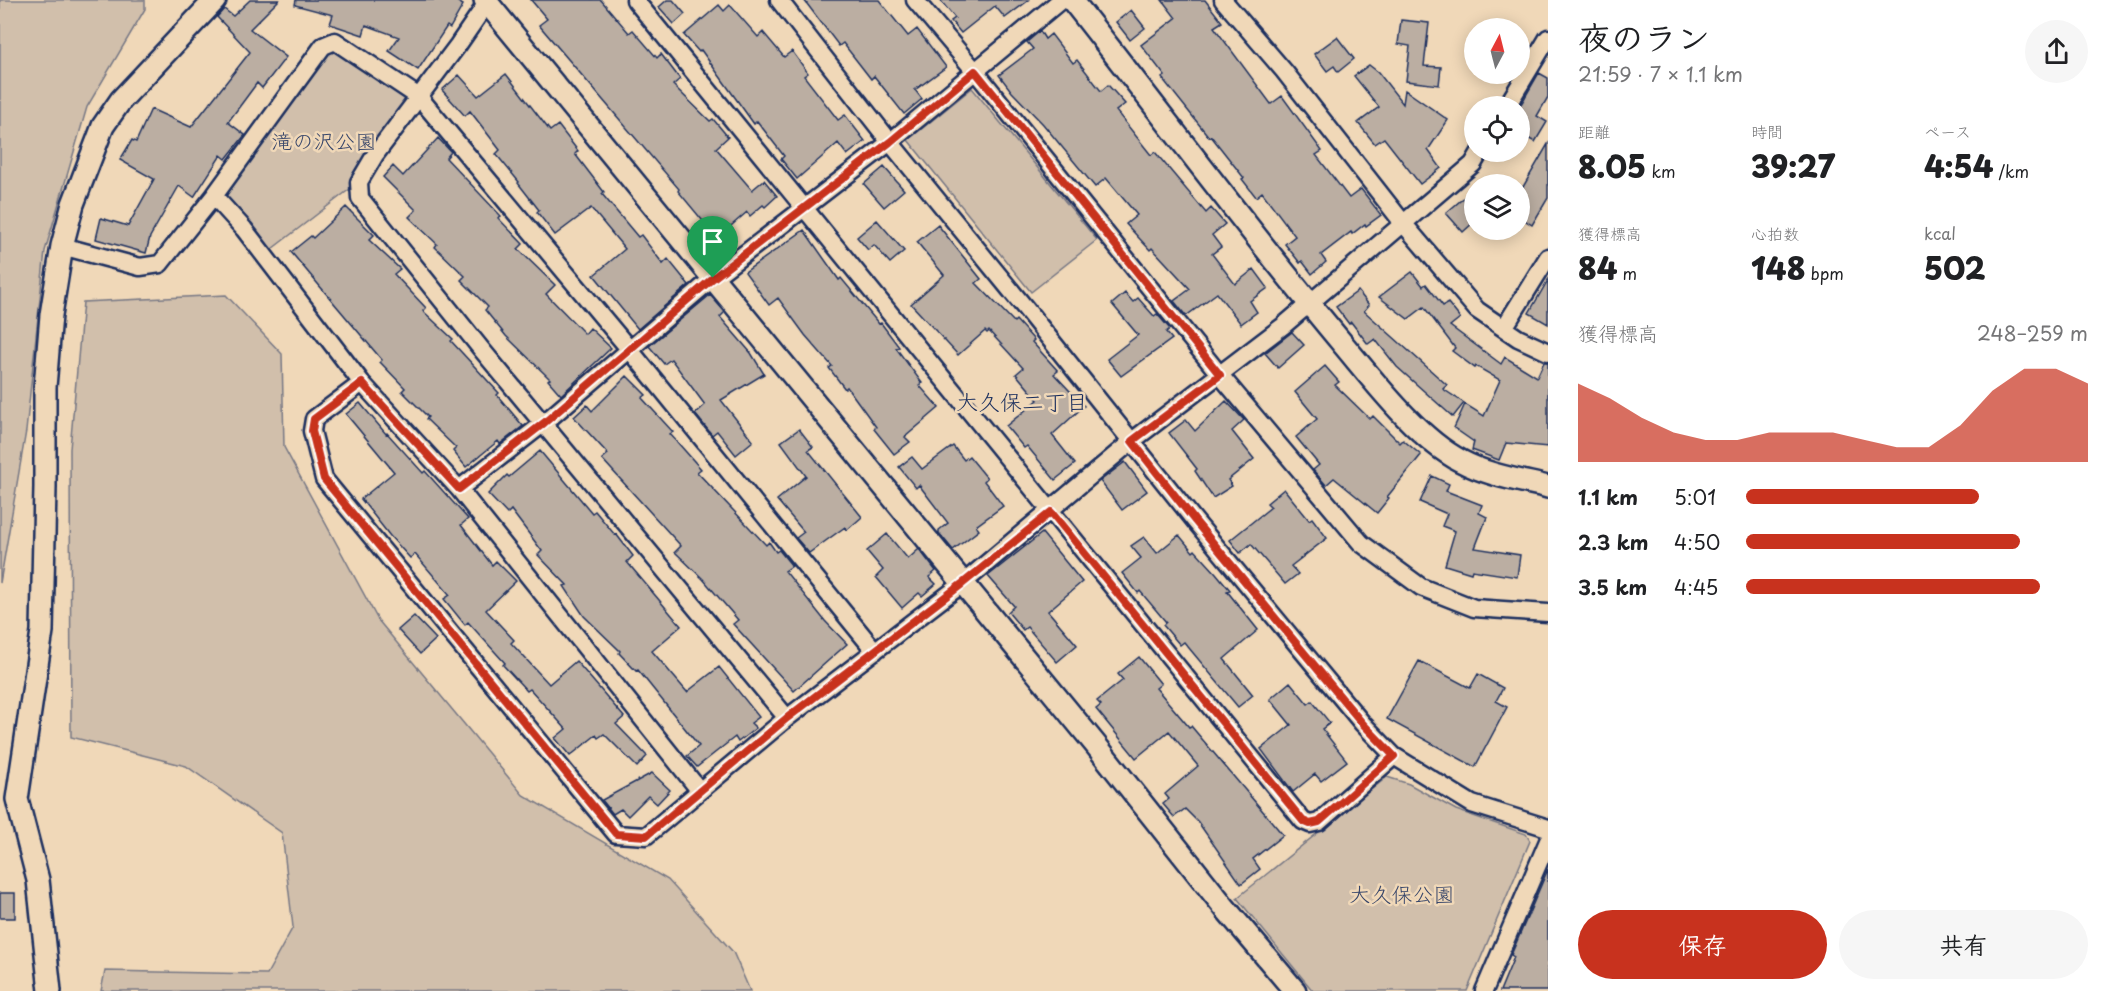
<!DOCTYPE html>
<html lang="ja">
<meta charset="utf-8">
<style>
:root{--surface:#fff;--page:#f6f6f6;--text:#202124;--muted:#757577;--accent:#c8321e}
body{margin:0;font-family:"Playpen Sans","Klee One",sans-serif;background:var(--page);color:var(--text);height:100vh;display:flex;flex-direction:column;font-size:22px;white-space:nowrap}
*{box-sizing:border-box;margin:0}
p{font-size:20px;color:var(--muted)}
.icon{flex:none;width:33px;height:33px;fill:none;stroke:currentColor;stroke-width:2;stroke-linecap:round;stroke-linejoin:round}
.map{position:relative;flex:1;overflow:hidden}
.panel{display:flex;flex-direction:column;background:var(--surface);width:570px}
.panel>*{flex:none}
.needle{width:39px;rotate:7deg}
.tools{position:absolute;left:1464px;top:18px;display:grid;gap:12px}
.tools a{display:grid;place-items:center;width:66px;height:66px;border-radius:50%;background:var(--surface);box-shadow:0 3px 15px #0003;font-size:30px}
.pin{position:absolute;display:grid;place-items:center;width:51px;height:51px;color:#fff;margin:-62px -26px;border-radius:50% 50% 50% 0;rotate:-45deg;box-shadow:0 0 6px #0007}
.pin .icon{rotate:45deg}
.round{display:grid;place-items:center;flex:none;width:63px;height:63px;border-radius:32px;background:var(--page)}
.overview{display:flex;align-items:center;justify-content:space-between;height:102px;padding:0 30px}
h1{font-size:33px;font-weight:800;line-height:45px}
.stats{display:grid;grid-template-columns:repeat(3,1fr);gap:9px;height:102px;padding:6px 30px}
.stats div{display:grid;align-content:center}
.stats b{font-size:30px;font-weight:800}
.stats small{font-size:16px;font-weight:400}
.stats p{font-size:16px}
.chart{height:168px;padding:12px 30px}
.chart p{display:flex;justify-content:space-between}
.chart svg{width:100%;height:108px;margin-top:6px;fill:var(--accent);opacity:.7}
.button{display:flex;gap:12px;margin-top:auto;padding:12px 30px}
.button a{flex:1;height:69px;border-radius:36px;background:var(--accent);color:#fff;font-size:24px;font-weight:800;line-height:69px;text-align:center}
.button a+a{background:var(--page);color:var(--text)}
ul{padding:0 30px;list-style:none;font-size:20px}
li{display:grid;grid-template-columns:96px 72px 1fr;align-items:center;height:45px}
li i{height:15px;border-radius:8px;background:var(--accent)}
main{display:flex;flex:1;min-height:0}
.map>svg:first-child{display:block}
.green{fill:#d1bfab;stroke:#767784;stroke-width:1.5}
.building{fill:#bbaea2;stroke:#1b2f5e;stroke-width:1.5}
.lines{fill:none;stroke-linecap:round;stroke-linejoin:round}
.minor-casing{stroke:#1b2f5e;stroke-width:21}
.tertiary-casing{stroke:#1b2f5e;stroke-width:26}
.minor{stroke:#f0d8b8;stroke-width:16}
.tertiary{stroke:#f0d8b8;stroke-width:21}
.route-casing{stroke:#fff;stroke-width:12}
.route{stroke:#c8321e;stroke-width:8}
.labels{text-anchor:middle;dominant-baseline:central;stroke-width:5;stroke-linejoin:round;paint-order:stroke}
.park-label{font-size:21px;fill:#36456a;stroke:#f0d8b8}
.neighbourhood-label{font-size:22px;fill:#1b2f5e;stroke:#f0d8b8}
</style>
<main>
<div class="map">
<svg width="1548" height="991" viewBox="0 0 1548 991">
<rect width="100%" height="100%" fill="#f0d8b8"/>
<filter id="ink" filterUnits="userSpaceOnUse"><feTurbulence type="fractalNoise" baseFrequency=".0167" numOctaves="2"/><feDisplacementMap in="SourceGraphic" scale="12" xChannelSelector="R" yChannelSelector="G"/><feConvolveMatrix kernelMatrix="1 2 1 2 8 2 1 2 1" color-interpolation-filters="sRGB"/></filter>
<g filter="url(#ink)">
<path class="green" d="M0 0H145V9L87 107 45 251 26 431 0 583Z
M335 41 419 97 359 182 264 255 214 196Z
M972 88 1097 240 1031 292 908 140Z
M226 295 282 354 284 447 378 620 523 795 668 880 733 952 750 991H101L105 971 267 974 293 927 282 833 186 766 71 737 70 449 83 302Z
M1387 777 1409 784 1456 810 1526 834 1530 841 1467 991H1313L1237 898Z"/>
<path class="building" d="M250 0H279L250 29 286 57 262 88 257 83 228 122 245 135 226 159 221 155 194 197 179 186 150 237 146 253 96 239 101 218 128 226 154 179 120 160 132 140 136 142 151 109 191 127 250 52 217 17 224 9 233 16Z
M296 0H455L463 5 450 28 447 26 418 70 389 51 399 37 366 25 363 35 330 24 333 15 295 5Z
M531 0H601L629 33 633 30 657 58 661 54 680 79 673 85 710 121 713 119 728 137 716 148 752 190 764 180 777 196 765 207 763 205 750 216 747 212 717 238 678 191 679 189 539 25 547 19Z
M667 0H673L685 14 674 24 659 7Z
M804 0H879L908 36 917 29 946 67 915 90 922 99 904 114 874 76 871 79 843 43 839 46Z
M940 0H1029L1005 18 995 6 961 33 951 21 955 18Z
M1162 0H1205L1222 22 1214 27 1271 104 1282 96 1322 151 1316 155 1349 198 1361 189 1381 215 1366 226 1365 224 1352 234 1351 232 1321 255 1326 262 1312 274 1302 261 1300 263 1285 244 1295 236 1262 192 1256 197 1242 179 1244 178 1211 136 1209 137 1162 78 1165 76 1141 45 1176 18Z
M719 5 724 11 730 5 758 37 763 32 784 57 792 51 808 73 804 76 838 120 845 115 865 141 847 155 838 143 797 179 781 159 784 156 757 121 754 124 701 50 699 52 684 35Z
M1131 10 1145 28 1130 40 1116 22Z
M1401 20 1429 23 1424 66 1441 67 1439 85 1406 81 1410 46 1398 44Z
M1040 31 1045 39 1051 34 1073 63 1077 60 1101 91 1108 85 1125 104 1116 111 1151 155 1155 152 1206 213 1211 208 1225 224 1212 235 1221 247 1212 254 1235 284 1254 269 1268 288 1250 301 1257 312 1241 324 1217 293 1186 316 1174 301 1190 289 1152 248 1150 250 1126 224 1137 215 1106 178 1095 187 1043 124 1012 92 999 75 1033 49 1027 42Z
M1337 37 1354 59 1338 72 1334 66 1327 71 1314 54Z
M1369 65 1378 72 1403 104 1405 90 1448 120 1428 150 1441 168 1420 184 1384 138 1375 144 1358 123 1379 107 1354 76Z
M1539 73 1548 78V97L1537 116 1547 122 1535 142 1520 134V106Z
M506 74 550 131 558 125 578 151 575 154 604 192 602 194 638 237 641 235 663 264 668 259 689 285 638 329 594 275 625 249 591 208 555 235 537 212 539 210 518 183 519 182 496 154 500 150 470 111 465 116 442 90 459 75 478 96Z
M438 138 451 152 446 158 501 216 498 218 523 244 518 249 555 285 546 294 585 334 590 328 611 348 561 395 548 380 550 379 506 336 485 310 488 307 461 280 465 276 435 247 437 244 409 217 416 210 383 177 393 166 403 176Z
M1548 144V198L1532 225 1520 217V192Z
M884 167 904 190 884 207 864 184Z
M1474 189V222L1463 232 1446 213Z
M346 207 374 235 369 240 400 269 394 274 426 308 423 311 453 339 451 341 499 393 497 395 523 426 500 444 498 441 466 467 453 451 456 448 426 419 428 417 402 391 405 388 380 362 382 360 291 252 311 236 313 238Z
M877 220 904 251 890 263 874 245 868 250 857 237Z
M938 225 981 279 976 283 1014 322 1016 320 1034 340 1032 342 1058 371 1054 374 1084 406 1052 435 1075 464 1055 480 1027 446 1024 448 1006 426 1038 400 1016 374 1023 368 989 331 987 333 985 331 958 355 911 304 944 275 917 242Z
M804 230 839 280 841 278 879 324 881 323 899 347 896 348 922 383 919 385 939 408 905 437 910 442 894 454 874 429 876 427 847 387 845 389 829 368 832 366 805 335 778 298 769 305 745 272Z
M1412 272 1423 286 1426 284 1443 306 1448 303 1460 318 1450 326 1501 364 1505 357 1537 377 1544 362H1548V447L1506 443 1499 460 1472 450 1474 442 1454 428 1465 404 1484 416 1500 380 1476 366 1475 368 1452 351 1455 348 1424 307 1408 319 1379 297Z
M1548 280V324L1529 313Z
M1358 291 1369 305 1364 311 1447 385 1443 389 1464 403 1453 417 1397 367 1375 339 1368 344 1351 322 1349 324 1336 307Z
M1125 293 1133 302 1138 298 1154 316 1157 314 1170 329 1166 332 1172 339 1121 376 1107 359 1138 335 1112 304Z
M710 295 725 312 720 317 751 353 764 374 721 400 753 441 736 455 717 431 712 435 695 414 705 405 671 359 664 364 649 346Z
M1292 332 1304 345 1278 368 1265 353Z
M1325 366 1339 382 1335 385 1370 419 1373 416 1400 443 1403 440 1421 455 1387 497 1389 498 1377 513 1334 478 1326 485 1313 470 1319 465 1296 437 1317 419 1295 392Z
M627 376 646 395 642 398 673 432 670 434 701 469 697 472 766 545 769 542 776 552 779 550 792 566 785 571 825 621 847 644 794 691 733 624 738 620 703 579 675 552 681 546 602 459 608 454 574 417 587 405 592 411Z
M1226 401 1244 420 1232 431 1254 459 1228 480 1232 486 1213 498 1195 471 1197 469 1169 433 1186 420 1195 431Z
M360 403 386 434 387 433 423 473 425 471 468 519 461 525 492 565 496 561 516 581 486 610 514 640 511 643 549 684 576 661 624 717 616 724 647 756 637 767 604 734 598 738 596 735 570 756 555 738 566 729 530 689 527 691 503 665 505 663 468 622 465 625 444 599 450 595 415 554 410 558 390 536 361 499 394 472 346 414Z
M799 429 813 447 808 450 862 517 847 530 845 527 809 553 796 538 804 532 777 500 806 476 781 442Z
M953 446 964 460 969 456 987 478 984 481 1003 506 976 526 979 530 953 550 939 533V530L948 523 919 485 916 488 899 467 912 457 922 469Z
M540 451 592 513 595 511 615 535 616 534 633 556 627 562 681 626 652 651 687 692 719 667 759 717 751 723 756 728 738 742 735 737 697 767 687 756 699 746 638 670 636 671 619 653 620 651 584 616 564 586 567 585 538 555 542 551 511 510 507 514 488 494 507 475 509 477Z
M1125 462 1147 491 1122 510 1100 481Z
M1432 476 1449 484 1446 491 1482 505 1479 513 1487 517 1475 548 1520 555 1517 577 1472 570 1471 573 1445 565 1455 531 1442 526 1447 514 1420 502Z
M1284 489 1309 520 1312 518 1327 538 1291 566 1298 574 1285 584 1251 544 1240 553 1230 540 1271 507 1267 503Z
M1042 533 1082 582 1048 611 1077 645 1057 662 1027 627 1023 630 1008 612 1014 606 988 576Z
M887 534 908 559 919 549 936 571 929 577 936 584 922 596 919 593 902 608 876 577 883 570 867 551Z
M1179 535 1193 552 1195 550 1216 573 1230 590 1227 591 1258 630 1224 659 1253 695 1238 707 1184 642 1180 645 1163 625 1166 622 1140 591 1138 593 1122 573 1141 558 1131 546 1144 537 1157 553Z
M414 616 436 639 420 654 398 630Z
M1139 657 1161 684 1156 688 1189 727 1191 726 1283 835 1253 859 1260 869 1241 884 1198 822 1185 809 1174 817 1163 804 1169 799 1165 794 1198 766 1169 731 1136 758 1096 709 1101 705 1097 701 1123 680 1118 674Z
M1419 661 1470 688 1478 674 1503 688 1496 701 1507 707 1475 767 1387 719Z
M1290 682 1308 704 1312 701 1330 723 1322 729 1347 761 1321 781 1315 774 1293 792 1261 749 1291 725 1270 699Z
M652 773 670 790 657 804 648 796 628 816 621 809 613 814 602 800Z
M1548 869V991H1500L1514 957 1511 955Z
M0 893H15V918H0Z"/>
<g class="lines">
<g class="minor-casing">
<path id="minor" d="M489 0 458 45 375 155 359 182 360 198 482 350 787 718
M635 0 1303 821 1310 824 1319 822 1394 756
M779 0 890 142 1026 309 1195 521 1363 724 1394 756 1472 804 1548 828
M915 0 975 71 1220 375 1361 543 1421 587 1474 608 1548 613
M1223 0 1284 71 1403 223 1477 310 1518 338 1548 352
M1507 106 1548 38
M214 196 244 229 362 383 459 489 700 791
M62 246 140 267 160 264 214 196 323 46 335 41 419 97 630 350 875 651
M1504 328 1548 257
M362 383 314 419 312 431 324 479 616 834 646 836 787 718 962 584 1132 441 1283 326 1473 164 1480 152
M459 489 544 423 713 278 890 142 1061 0
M1484 991 1548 841"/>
</g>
<g class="tertiary-casing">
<path id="tertiary" d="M485 0 1095 744 1225 908 1295 991
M1072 0C1162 114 1249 232 1342 343 1374 381 1417 438 1461 461 1487 475 1519 480 1548 487
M50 991 38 880 17 799 42 631 45 487V387L51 315 62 246 73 204 103 126 121 100 215 0"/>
</g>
<use href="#minor" class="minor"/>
<use href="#tertiary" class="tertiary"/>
</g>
</g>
<g class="lines" filter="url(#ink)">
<g class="route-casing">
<path id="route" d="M975 71 1220 375 1132 441 1195 521 1363 724 1394 756 1319 822 1310 824 1303 821 1051 512 962 584 787 718 646 836 616 834 324 479 312 431 314 419 362 383 459 489 544 423 713 278 890 142Z"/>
</g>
<use href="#route" class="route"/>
</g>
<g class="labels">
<g class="park-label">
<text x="324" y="140">滝の沢公園</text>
<text x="1402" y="893">大久保公園</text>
</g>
<g class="neighbourhood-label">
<text x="1022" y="400">大久保二丁目</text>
</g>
</g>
</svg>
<div class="tools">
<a><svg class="needle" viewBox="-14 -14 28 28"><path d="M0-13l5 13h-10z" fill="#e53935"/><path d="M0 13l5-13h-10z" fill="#757577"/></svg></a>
<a><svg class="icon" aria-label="locate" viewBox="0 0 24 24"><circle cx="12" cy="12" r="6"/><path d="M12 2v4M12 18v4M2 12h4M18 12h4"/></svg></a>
<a><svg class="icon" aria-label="layers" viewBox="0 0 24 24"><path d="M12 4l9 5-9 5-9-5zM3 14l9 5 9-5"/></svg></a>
</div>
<div class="pin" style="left:713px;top:278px;background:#1e9e55"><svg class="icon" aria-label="arrive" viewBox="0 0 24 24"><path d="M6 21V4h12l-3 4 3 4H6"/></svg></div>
</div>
<section class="panel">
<div class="overview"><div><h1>夜のラン</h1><p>21:59 · 7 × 1.1 km</p></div><a class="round"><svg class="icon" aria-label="share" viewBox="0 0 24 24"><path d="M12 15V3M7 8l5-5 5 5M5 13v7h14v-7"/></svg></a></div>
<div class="stats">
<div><p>距離</p><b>8.05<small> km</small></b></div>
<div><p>時間</p><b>39:27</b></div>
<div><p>ペース</p><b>4:54<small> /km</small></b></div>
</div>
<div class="stats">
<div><p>獲得標高</p><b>84<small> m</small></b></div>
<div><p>心拍数</p><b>148<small> bpm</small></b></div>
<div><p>kcal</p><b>502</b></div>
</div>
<div class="chart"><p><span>獲得標高</span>248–259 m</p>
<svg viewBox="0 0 160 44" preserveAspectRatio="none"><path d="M0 44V12L10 18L20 26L30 32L40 35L50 35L60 32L70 32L80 32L90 35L100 38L110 38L120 29L130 15L140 6L150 6L160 12V44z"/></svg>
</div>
<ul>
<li><b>1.1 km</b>5:01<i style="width:68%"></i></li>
<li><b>2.3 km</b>4:50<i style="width:80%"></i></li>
<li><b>3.5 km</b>4:45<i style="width:86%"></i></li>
</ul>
<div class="button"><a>保存</a><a>共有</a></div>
</section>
</main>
